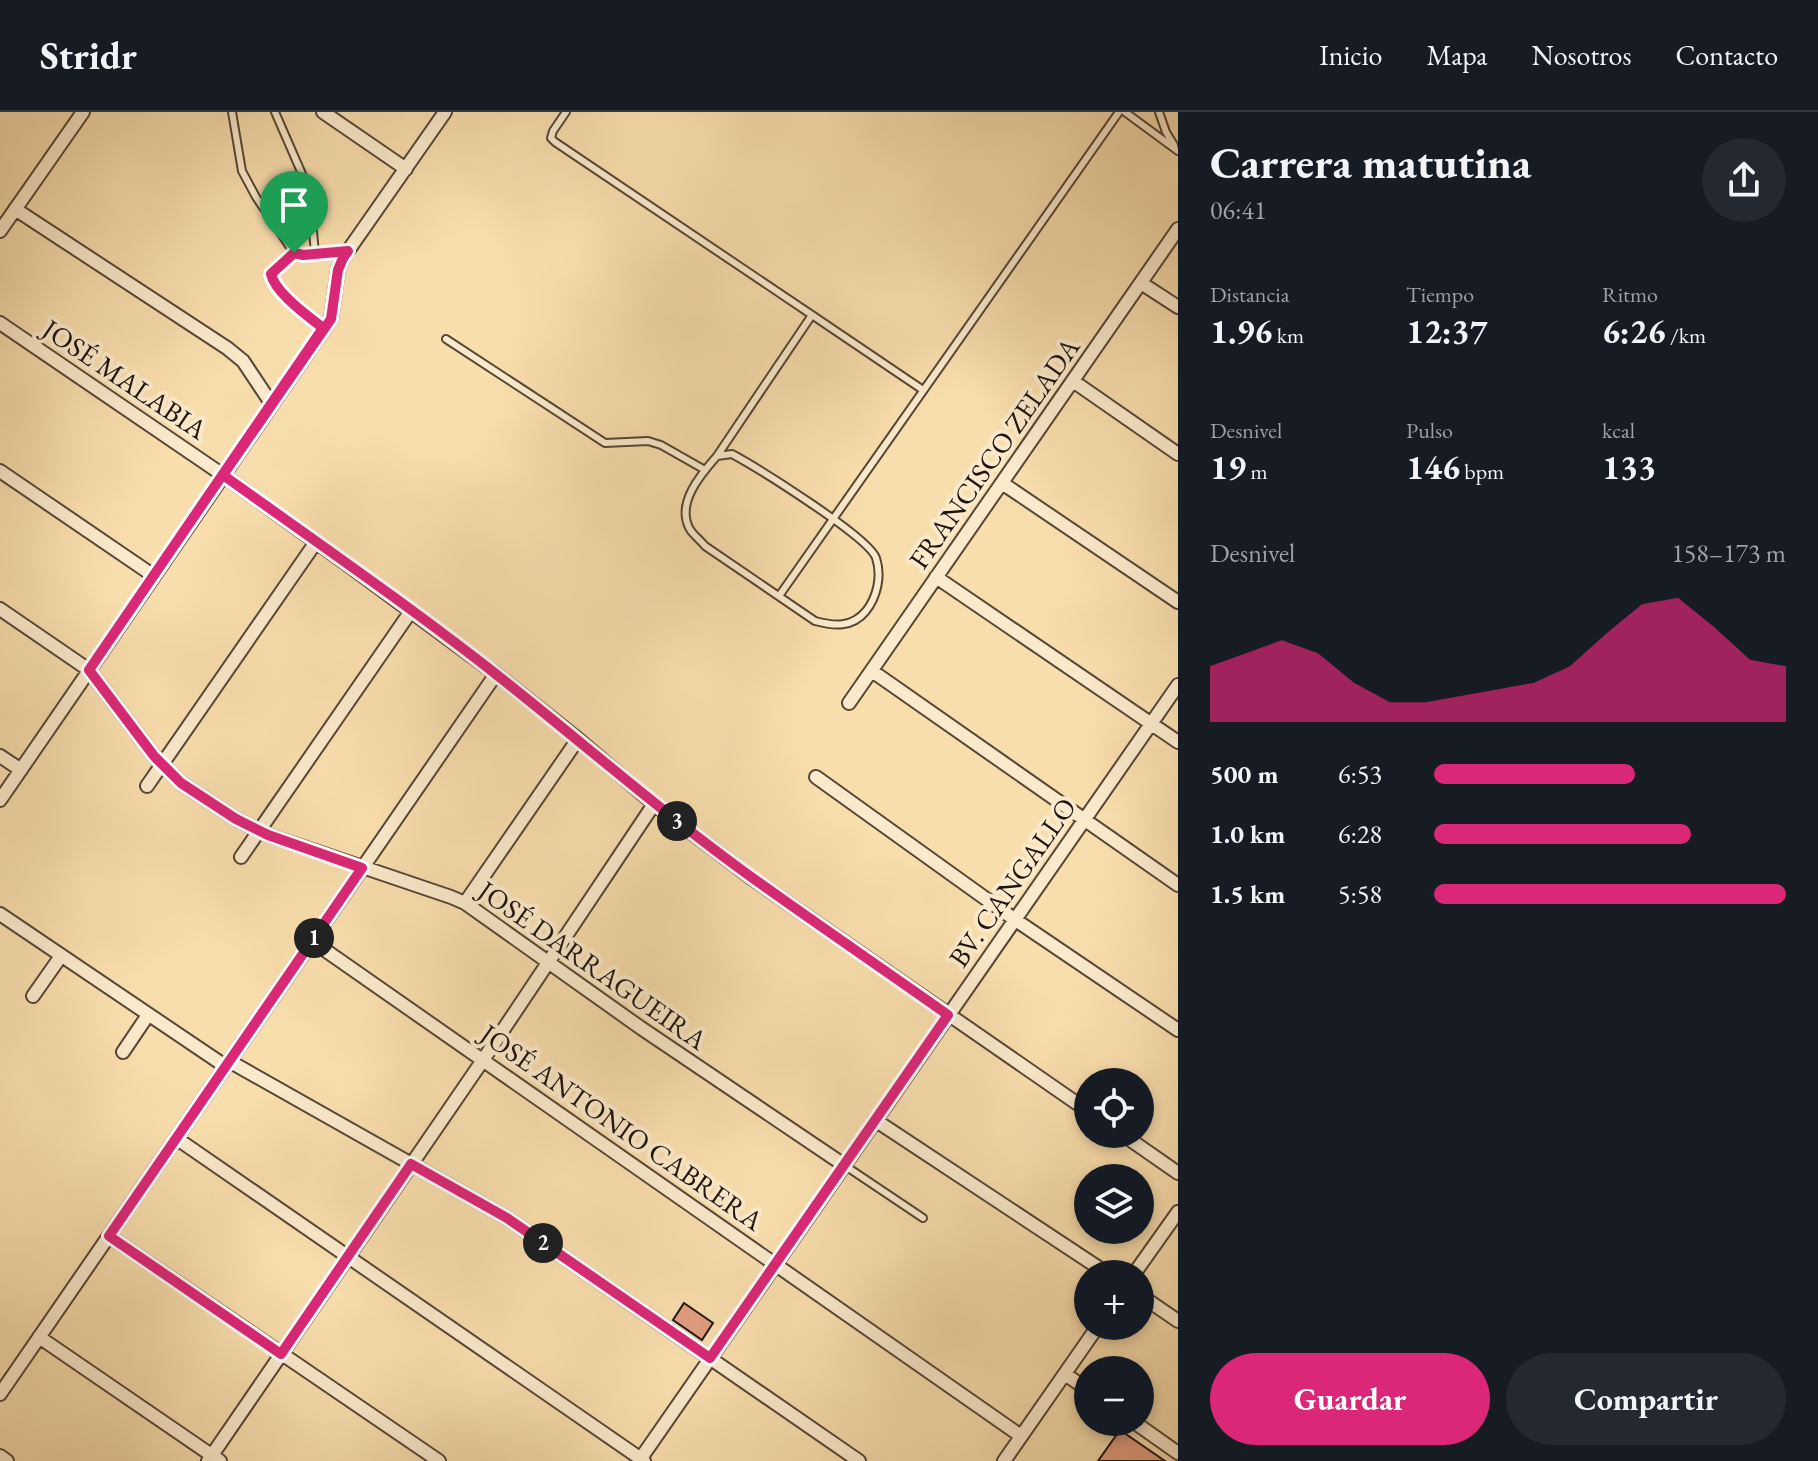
<!DOCTYPE html>
<html lang="es">
<meta charset="utf-8">
<style>
:root{--surface:#171b24;--page:#242831;--text:#f1f3f6;--muted:#9ea1a6;--line:#363941;--accent:#db2777}
body{margin:0;font-family:"EB Garamond",serif;background:var(--page);color:var(--text);height:100vh;display:flex;flex-direction:column;font-size:30px;white-space:nowrap}
*{box-sizing:border-box;margin:0}
p{font-size:26px;color:var(--muted)}
.icon{flex:none;width:44px;height:44px;fill:none;stroke:currentColor;stroke-width:2;stroke-linecap:round;stroke-linejoin:round}
.map{position:relative;flex:1;overflow:hidden}
.details{display:flex;flex-direction:column;background:var(--surface);width:640px}
.details>*{flex:none}
.fabs{position:absolute;left:1074px;top:956px;display:grid;gap:16px}
.fabs a{display:grid;place-items:center;width:80px;height:80px;border-radius:50%;background:var(--surface);box-shadow:0 4px 12px #0003;font-size:40px}
.pin{position:absolute;display:grid;place-items:center;width:68px;height:68px;color:#fff;margin:-82px -34px;border-radius:50% 50% 50% 0;rotate:-45deg;box-shadow:0 0 8px #0007}
.pin .icon{rotate:45deg}
.km{position:absolute;width:40px;height:40px;margin:-20px;border-radius:50%;background:#222;color:#fff;font-size:22px;line-height:40px;text-align:center}
.round{display:grid;place-items:center;flex:none;width:84px;height:84px;border-radius:42px;background:var(--page)}
.summary{display:flex;align-items:center;justify-content:space-between;height:136px;padding:0 32px}
h1{font-size:44px;font-weight:700;line-height:60px}
.metrics{display:grid;grid-template-columns:repeat(3,1fr);gap:12px;height:136px;padding:8px 32px}
.metrics div{display:grid;align-content:center}
.metrics b{font-size:34px;font-weight:700}
.metrics small{font-size:22px;font-weight:400}
.metrics p{font-size:22px}
.chart{height:224px;padding:16px 32px}
.chart p{display:flex;justify-content:space-between}
.chart svg{width:100%;height:144px;margin-top:8px;fill:var(--accent);opacity:.7}
.primary-button{display:flex;gap:16px;margin-top:auto;padding:16px 32px}
.primary-button a{flex:1;height:92px;border-radius:48px;background:var(--accent);color:#fff;font-size:32px;font-weight:700;line-height:92px;text-align:center}
.primary-button a+a{background:var(--page);color:var(--text)}
ul{padding:0 32px;list-style:none;font-size:26px}
li{display:grid;grid-template-columns:128px 96px 1fr;align-items:center;height:60px}
li i{height:20px;border-radius:10px;background:var(--accent)}
header{display:flex;align-items:center;gap:48px;box-sizing:border-box;height:112px;padding:0 40px;background:var(--surface);border-bottom:2px solid var(--line)}
header strong{font-size:38px}
nav{display:flex;gap:44px;margin-inline-start:auto;font-size:28px}
main{display:flex;flex:1;min-height:0}
.map>svg:first-child{display:block}
.building{fill:#e29d82;stroke:#1f140f;stroke-width:2}
.lines{fill:none;stroke-linecap:round;stroke-linejoin:round}
.service-casing{stroke:#554636;stroke-width:10}
.minor-casing{stroke:#554636;stroke-width:16}
.service{stroke:#fae9ca;stroke-width:6}
.minor{stroke:#fae9ca;stroke-width:12}
.route-casing{stroke:#fff;stroke-width:16}
.route{stroke:#db2777;stroke-width:10}
.labels{text-anchor:middle;dominant-baseline:central;stroke-width:8;stroke-linejoin:round;paint-order:stroke}
.street-label{font-size:28px;fill:#1f140f;stroke:#fae9ca}
</style>
<header>
<strong>Stridr</strong>
<nav><a>Inicio</a><a>Mapa</a><a>Nosotros</a><a>Contacto</a></nav>
</header>
<main>
<div class="map">
<svg width="1178" height="1349" viewBox="0 0 1178 1349">
<rect width="100%" height="100%" fill="#f8ddad"/>
<filter id="stains"><feTurbulence type="fractalNoise" baseFrequency=".0025" numOctaves="4"/><feColorMatrix values="0 0 0 0 .2 0 0 0 0 .09 0 0 0 0 .02 0 0 0 .5 -.17"/></filter>
<radialGradient id="worn" r=".72"><stop offset=".6" stop-color="#630" stop-opacity="0"/><stop offset="1" stop-color="#630" stop-opacity=".3"/></radialGradient>
<path class="building" d="M684 1191 713 1211 702 1228 673 1208Z
M1120 1318 1165 1349H1098Z"/>
<g class="lines">
<g class="service-casing">
<path id="service" d="M232 0 242 59 256 85 294 141 303 143 345 139
M275 0 309 78 315 141
M566 0 553 19 551 26 555 30 812 203
M1125 0 1178 39
M1159 0 1166 20 1174 33
M294 141 271 162C275 181 308 204 323 216
M446 227 605 331 648 329 661 333 705 358
M732 342C756 355 869 425 876 446 882 464 877 485 866 499 852 516 834 514 815 509L705 434C701 429 695 424 691 419 674 393 701 362 717 344Z
M717 344 812 203 923 278
M779 484 1119 0
M844 1053 923 1106"/>
</g>
<g class="minor-casing">
<path id="minor" d="M323 0 406 57
M15 97 227 236 243 249 271 291
M0 119 83 0
M1141 171 1178 195
M0 211 223 363 344 450 496 562 578 627 654 692 753 767 1088 999
M1073 269 1178 342
M0 359 154 464
M1002 371 1178 490
M936 465 1178 630
M0 497 89 558 154 644 181 671 236 707 268 723 451 785 465 791 641 916 844 1053
M872 559 1178 773
M849 591 1178 117
M0 644 21 658
M816 665 1014 807 1178 918
M147 674 316 430
M0 688 331 207 338 158 343 146 445 0
M241 745 411 499
M465 791 578 627
M0 802 225 954
M312 829 1021 1324
M33 884 61 844
M123 940 148 903
M229 949 507 1106 859 1349
M875 1008 1108 1162
M1122 1022 1178 1061
M176 1026 644 1349
M109 1124 439 1349
M1134 1162 1178 1100
M1140 1183 1178 1209
M39 1225 220 1349
M1065 1262 1088 1278
M0 1282 496 562
M1134 1310 1178 1341
M0 1344 7 1349
M208 1349 483 948 654 692
M639 1349 1178 573
M1004 1349 1098 1214"/>
</g>
<use href="#service" class="service"/>
<use href="#minor" class="minor"/>
</g>
<g class="lines">
<g class="route-casing">
<path id="route" d="M294 141 271 162C275 181 308 204 323 216L89 558 154 644 181 671 236 707 268 723 362 756 109 1124 281 1242 411 1052 507 1106 710 1246 948 903C883 857 818 813 754 767 665 703 583 631 497 563 408 493 315 429 223 363L331 207 338 158 343 146 348 139 303 143 294 141"/>
</g>
<use href="#route" class="route"/>
</g>
<g class="labels">
<g class="street-label">
<text transform="translate(125 267) rotate(34)">JOSÉ MALABIA</text>
<text transform="translate(994 341) rotate(-55)">FRANCISCO ZELADA</text>
<text transform="translate(1012 770) rotate(-55)">BV. CANGALLO</text>
<text transform="translate(593 853) rotate(35)">JOSÉ DARRAGUEIRA</text>
<text transform="translate(622 1015) rotate(35)">JOSÉ ANTONIO CABRERA</text>
</g>
</g>
<rect width="100%" height="100%" filter="url(#stains)"/>
<rect width="100%" height="100%" fill="url(#worn)"/>
</svg>
<div class="fabs">
<a><svg class="icon" aria-label="locate" viewBox="0 0 24 24"><circle cx="12" cy="12" r="6"/><path d="M12 2v4M12 18v4M2 12h4M18 12h4"/></svg></a>
<a><svg class="icon" aria-label="layers" viewBox="0 0 24 24"><path d="M12 4l9 5-9 5-9-5zM3 14l9 5 9-5"/></svg></a>
<a>+</a>
<a>−</a>
</div>
<div class="pin" style="left:294px;top:141px;background:#1e9e55"><svg class="icon" aria-label="arrive" viewBox="0 0 24 24"><path d="M6 21V4h12l-3 4 3 4H6"/></svg></div>
<b class="km" style="left:314px;top:826px">1</b>
<b class="km" style="left:543px;top:1131px">2</b>
<b class="km" style="left:677px;top:709px">3</b>
</div>
<section class="details">
<div class="summary"><div><h1>Carrera matutina</h1><p>06:41</p></div><a class="round"><svg class="icon" aria-label="share" viewBox="0 0 24 24"><path d="M12 15V3M7 8l5-5 5 5M5 13v7h14v-7"/></svg></a></div>
<div class="metrics">
<div><p>Distancia</p><b>1.96<small> km</small></b></div>
<div><p>Tiempo</p><b>12:37</b></div>
<div><p>Ritmo</p><b>6:26<small> /km</small></b></div>
</div>
<div class="metrics">
<div><p>Desnivel</p><b>19<small> m</small></b></div>
<div><p>Pulso</p><b>146<small> bpm</small></b></div>
<div><p>kcal</p><b>133</b></div>
</div>
<div class="chart"><p><span>Desnivel</span>158–173 m</p>
<svg viewBox="0 0 160 44" preserveAspectRatio="none"><path d="M0 44V27L10 23L20 19L30 23L40 32L50 38L60 38L70 36L80 34L90 32L100 27L110 17L120 8L130 6L140 15L150 25L160 27V44z"/></svg>
</div>
<ul>
<li><b>500 m</b>6:53<i style="width:57%"></i></li>
<li><b>1.0 km</b>6:28<i style="width:73%"></i></li>
<li><b>1.5 km</b>5:58<i style="width:100%"></i></li>
</ul>
<div class="primary-button"><a>Guardar</a><a>Compartir</a></div>
</section>
</main>
